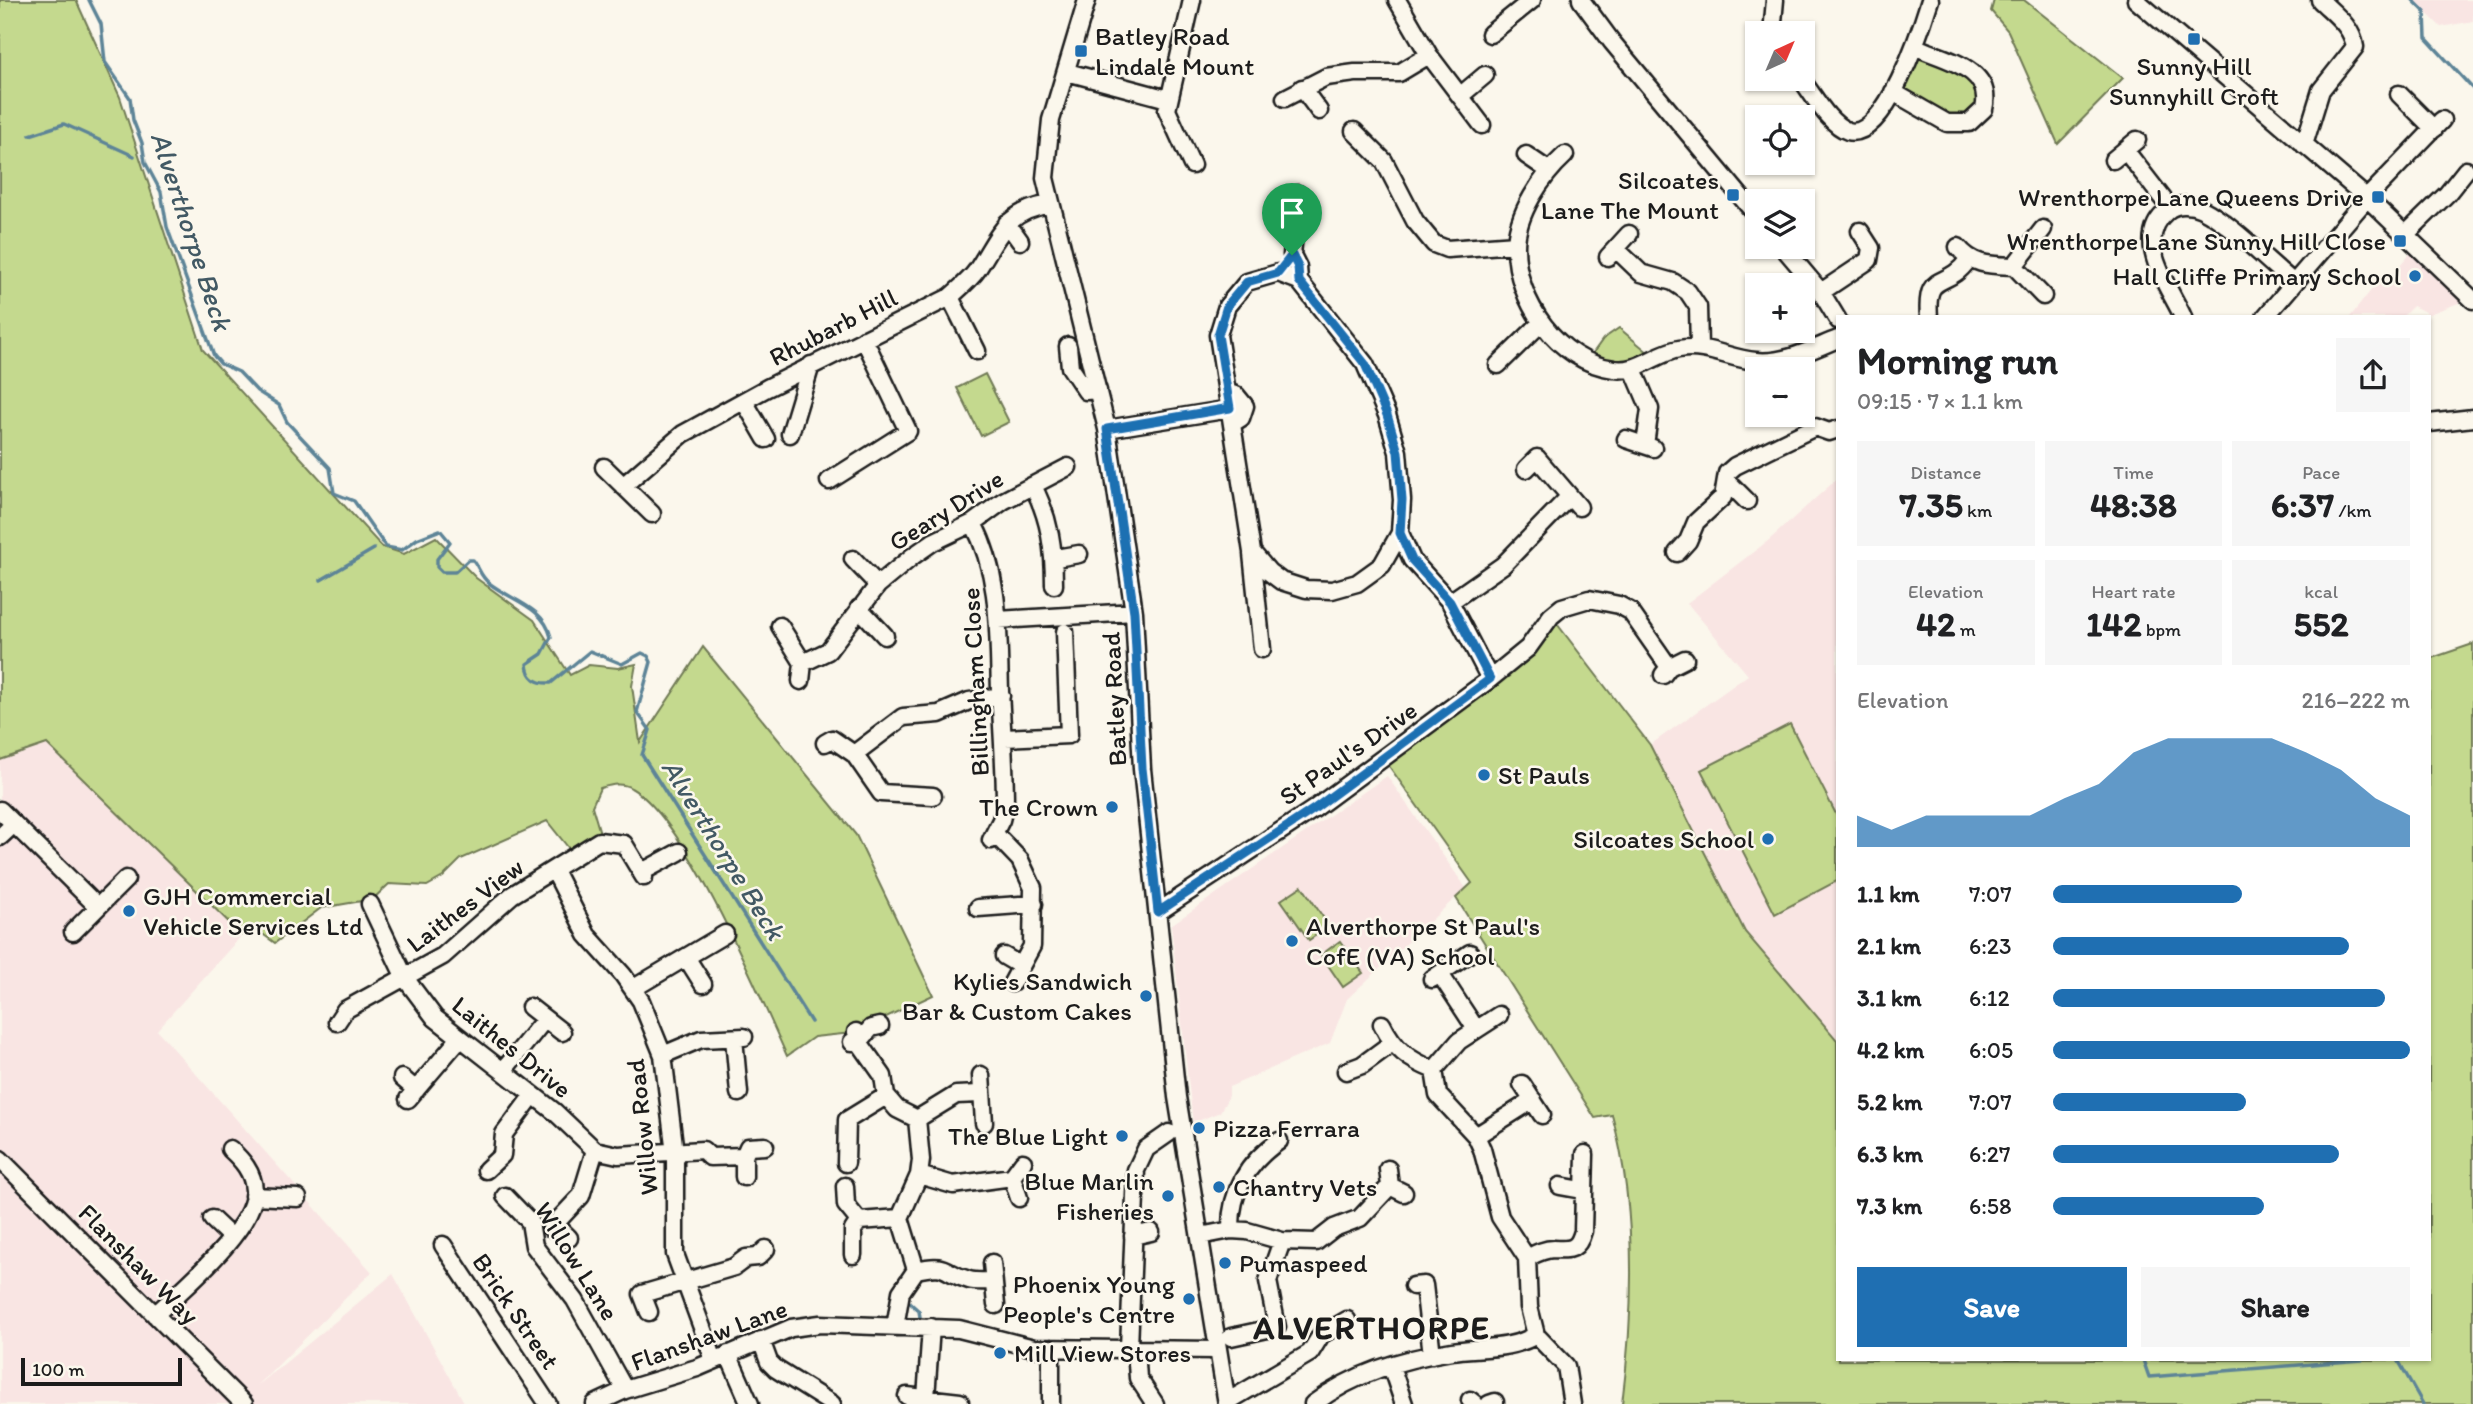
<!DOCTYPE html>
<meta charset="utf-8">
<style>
:root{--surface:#fff;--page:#f6f6f6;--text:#202124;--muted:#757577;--accent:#1f6fb2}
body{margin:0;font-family:Itim,sans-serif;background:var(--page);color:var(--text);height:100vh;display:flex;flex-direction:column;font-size:26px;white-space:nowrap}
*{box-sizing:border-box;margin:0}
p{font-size:23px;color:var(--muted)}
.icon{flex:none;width:38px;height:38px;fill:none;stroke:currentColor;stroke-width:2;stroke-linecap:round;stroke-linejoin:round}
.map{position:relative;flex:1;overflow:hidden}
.drawer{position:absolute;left:1836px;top:315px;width:595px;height:1046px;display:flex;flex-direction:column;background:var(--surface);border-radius:0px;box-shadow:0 2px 5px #0004}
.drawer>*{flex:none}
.needle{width:46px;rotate:44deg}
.tools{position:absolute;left:1745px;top:21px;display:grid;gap:14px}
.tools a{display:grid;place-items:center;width:70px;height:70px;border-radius:0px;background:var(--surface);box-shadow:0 2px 5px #0004;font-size:35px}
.scale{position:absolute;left:21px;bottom:18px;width:161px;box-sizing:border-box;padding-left:7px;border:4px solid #1c1c1c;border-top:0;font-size:19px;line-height:24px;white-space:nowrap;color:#1c1c1c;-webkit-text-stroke:5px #fbf7ec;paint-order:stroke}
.pin{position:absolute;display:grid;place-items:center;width:60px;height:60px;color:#fff;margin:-72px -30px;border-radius:50% 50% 50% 0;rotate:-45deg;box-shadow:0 0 7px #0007}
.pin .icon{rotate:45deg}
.round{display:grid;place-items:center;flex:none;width:74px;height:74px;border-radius:0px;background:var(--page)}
.headline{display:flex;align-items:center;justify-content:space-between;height:119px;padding:0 21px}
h1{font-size:38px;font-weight:700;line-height:52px}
.stats{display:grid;grid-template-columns:repeat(3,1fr);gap:10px;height:119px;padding:7px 21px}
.stats div{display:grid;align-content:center;border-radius:0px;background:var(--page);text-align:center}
.stats b{font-size:35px;font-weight:700}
.stats small{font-size:19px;font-weight:400}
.stats p{font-size:19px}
.chart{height:196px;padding:14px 21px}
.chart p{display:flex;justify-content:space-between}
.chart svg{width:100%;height:126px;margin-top:7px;fill:var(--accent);opacity:.7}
.button{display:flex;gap:14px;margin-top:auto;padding:14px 21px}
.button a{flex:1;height:80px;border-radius:0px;background:var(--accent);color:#fff;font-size:28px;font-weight:700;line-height:80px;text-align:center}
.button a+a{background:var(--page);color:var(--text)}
ul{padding:0 21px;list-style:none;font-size:23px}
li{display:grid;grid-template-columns:112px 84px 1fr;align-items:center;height:52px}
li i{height:18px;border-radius:9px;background:var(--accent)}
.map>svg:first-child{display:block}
.built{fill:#f9e5e3}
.green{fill:#c4d98e;stroke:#707a55;stroke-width:2}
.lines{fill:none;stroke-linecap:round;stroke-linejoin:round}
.stream{stroke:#5d8497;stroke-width:3.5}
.minor-casing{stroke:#1c1c1c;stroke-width:21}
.minor{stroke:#fbf7ec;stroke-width:16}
.route-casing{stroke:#fff;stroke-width:14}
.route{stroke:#1f6fb2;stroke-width:9}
.poi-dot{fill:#1f6fb2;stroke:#fbf7ec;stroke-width:2.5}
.labels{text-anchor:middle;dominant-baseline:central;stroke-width:5;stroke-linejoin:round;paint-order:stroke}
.poi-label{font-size:26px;fill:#1c1c1c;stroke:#fbf7ec;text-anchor:end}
.street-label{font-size:26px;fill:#1c1c1c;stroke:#fbf7ec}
.water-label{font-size:28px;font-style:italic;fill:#425964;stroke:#fbf7ec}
.district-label{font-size:33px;font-weight:bold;letter-spacing:2px;fill:#1c1c1c;stroke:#fbf7ec}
</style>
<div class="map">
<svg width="2473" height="1404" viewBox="0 0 2473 1404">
<rect width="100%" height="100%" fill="#fbf7ec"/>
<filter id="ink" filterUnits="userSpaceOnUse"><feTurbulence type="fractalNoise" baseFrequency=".0143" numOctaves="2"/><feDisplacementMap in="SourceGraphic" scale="14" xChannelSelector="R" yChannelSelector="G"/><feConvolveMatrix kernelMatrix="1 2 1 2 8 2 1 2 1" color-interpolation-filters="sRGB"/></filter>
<g filter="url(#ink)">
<path class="built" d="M2413 0H2473V21L2441 27Z
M2414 249 2464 301 2429 314 2413 306 2402 317H2350L2376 284H2383Z
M1837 479V1093L1745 933 1650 745 1748 675 1687 603 1769 540Z
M46 744 242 935 157 1030 372 1272 257 1386 393 1274 465 1404H0V760Z
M1387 776 1466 888 1347 999 1330 1043 1229 1087V1096L1220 1112 1193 1123 1171 925Z"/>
<path class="green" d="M0 0H76L120 97 203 350 382 547 404 554 436 537 476 578 534 620 570 675 589 665 618 668 636 664 632 686 640 742 703 647 856 835 933 995 852 1033 814 1037 787 1056C759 995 686 818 631 788 621 782 611 785 600 788L592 806 600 833 571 851 547 821 461 859 443 877 427 886 389 884 373 899 321 908 275 943 257 930 242 935 47 744 0 760Z
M1994 0H2024L2123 78 2058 144 2008 31 1991 11Z
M1916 47 1974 72 1986 99 1957 125 1893 92Z
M1619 328 1649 353 1627 365 1597 359 1593 353 1603 339Z
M985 374 1009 422 981 436 957 388Z
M1551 616 1650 745 1745 932 1837 1040 1838 1360H2429V659L2473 644V1404H1622C1634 1311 1637 1206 1612 1115L1595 1118 1456 898 1472 883 1384 759 1460 703Z
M1790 724 1837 816V881L1775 914 1701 770Z
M1302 886 1329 926 1309 940 1281 900Z
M1340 941 1363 973 1343 987 1321 955Z"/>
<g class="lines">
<path class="stream" d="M89 0 101 24 105 62 130 98 133 120 142 143 145 162 161 192 167 227 214 356 221 364 239 372 257 391 279 405 287 422 330 468 334 493 354 501 386 547 402 550 417 539 440 530 450 542 437 559V567L442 572H455L468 560H473C479 567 480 576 489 583 512 601 543 606 551 637L542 654 527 664C528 678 537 684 551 683L590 651 622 664 642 653 648 656 651 662 637 712 650 730 642 755 811 1022
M2413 0 2425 12 2426 38 2473 89
M30 135 64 124 134 156
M321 580 374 549
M909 1302 919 1311 920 1317
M2143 1360 2149 1377 2362 1360
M2398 1360 2423 1404"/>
<g class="minor-casing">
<path id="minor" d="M1087 0 1051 120 1045 178 1107 429 1134 612 1142 769 1177 1097 1227 1404
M1192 0 1167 110 1192 165
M1397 0 1429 55 1482 125
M1581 0 1612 42 1757 216
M2136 0 2367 198 2473 300
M1772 33 1775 0
M1490 34 1532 0
M1067 72 1168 99
M1801 79C1813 94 1829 125 1848 131 1885 142 1922 26 1930 0
M1302 88 1319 111
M1893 92 1947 123H1969L1984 109C1994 68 1945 60 1916 47
M2399 94 2434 129
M1460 96 1485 75
M1285 98 1326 77 1355 73H1399L1429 55
M1354 131 1384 161 1415 221 1434 244 1447 249 1516 244
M2304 145 2321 90 2355 47C2352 26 2334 14 2320 0
M2125 150 2170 208
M1526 155 1548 170
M1565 155C1542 176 1516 214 1516 247 1516 301 1558 362 1614 369 1638 373 1656 353 1679 349 1707 344 1729 359 1756 361 1785 364 1812 349 1838 339
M2113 160 2137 140
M1007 223 1020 241
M2406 234 2447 194 2466 170
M1783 247 1821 292 1838 320
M1958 247C1973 266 1991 265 2014 266L2043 229
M1616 249 1641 273 1673 282 1688 292 1698 307 1699 347
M1608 257 1629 234
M2014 266 2043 296
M1299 281 1278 273 1247 282 1227 306 1218 335 1252 552 1269 572 1281 581 1306 589 1332 590 1357 583 1382 565 1400 533
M1821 292 1869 260 1871 248 1860 231
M950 297 977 351
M1929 317C1925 269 1946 291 1968 260
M2183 317C2169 286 2132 240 2167 211 2177 203 2191 204 2202 209 2230 223 2268 262 2294 283
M2265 317 2367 198 2442 120
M1068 346 1070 367 1086 391 1098 390
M1498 365 1541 323
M1633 369 1650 409 1645 445
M1228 393 1236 395 1245 406 1241 418 1233 423
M744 401 766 439
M2429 423 2473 418
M1107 429 1230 409
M790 434 811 365
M1626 439 1653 448
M604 467 652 514
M1526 469 1537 458 1579 507
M1726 480 1747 501
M829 481 908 431 864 339
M623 486 683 434 767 388 950 297C960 288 970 280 977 270 1000 235 1004 212 1050 204
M1033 486C1050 519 1054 549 1054 585
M973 523C1001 576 998 633 1000 691 1002 729 1005 766 1005 804L1001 820 991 840
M1677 553 1688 541 1696 522 1723 497 1727 473 1735 466 1815 427 1829 432 1838 429
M1252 554 1262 649
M1056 558 1079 554
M853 559 878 585
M1450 602 1503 565 1569 497
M859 608 885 636
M998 620 1134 612
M780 626 803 663 801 681
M803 663 828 651 878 585 913 556 933 542 973 523 1003 501 1068 467
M1663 675 1669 667 1685 659
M1490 679 1528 648 1551 616 1562 607 1589 599 1619 605 1630 611 1669 667
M1005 738 1069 735 1065 632
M825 743 832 739 854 754 881 793 933 796
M854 754 903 717 939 714 969 701 1001 696
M0 810 98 907
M995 834 1020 860 1033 888 1032 946 1012 983
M0 837 14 824
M554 870 587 935 623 975 641 1001 663 1055 675 1153V1254L714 1360
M642 872 679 852
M370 904 405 978 435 1018 555 1112 595 1150 618 1155 703 1150 710 1157 744 1156 748 1147 765 1146
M978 908 1034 904
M1158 912 1314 809 1490 679 1450 602 1412 560 1400 533 1402 500 1398 452 1387 415 1365 364 1299 281 1298 267 1292 255 1298 194
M73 932 126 879
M1004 956 1021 966
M686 957 703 984
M1440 974 1476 1029
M1432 979 1470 953
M634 988 725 934
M530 1007 562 1032
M337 1022 345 1010 443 956 512 895 599 841 624 844 644 877
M1382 1024C1394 1049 1409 1060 1434 1070L1438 1095 1476 1136 1482 1149 1500 1217 1527 1258 1529 1307 1536 1335 1566 1366 1572 1404
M856 1032 859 1042 883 1076 886 1096 897 1109 917 1119 921 1160 919 1175 900 1218 916 1270 901 1292 895 1327
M734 1038 739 1093
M852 1042H859L871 1028 880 1026
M663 1055 701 1039 744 1037
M1434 1070 1459 1041 1499 1015
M503 1071 545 1019
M1346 1071 1362 1065 1392 1043
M981 1075 984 1123
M402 1078 416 1090
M1522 1084 1542 1115
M408 1099 460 1038
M917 1119 956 1095 980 1094
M1476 1136 1533 1100
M744 1156V1177
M0 1159 244 1404
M846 1163 847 1120 886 1096
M1388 1169 1390 1186 1404 1193
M486 1170 502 1155 504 1134 533 1095
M919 1175 953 1185 1012 1177
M845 1186 846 1205 859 1221
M1560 1186 1582 1190
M253 1196 298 1198
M505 1196 530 1222 534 1246 575 1300 625 1390
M1019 1198 1012 1177 1023 1162
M212 1219 231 1237
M555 1224 569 1238
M551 1228 581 1196 595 1150
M1231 1230C1230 1192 1248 1162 1279 1141
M1133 1236 1151 1232
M1200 1236 1231 1230 1247 1231 1282 1241 1316 1242 1334 1228 1360 1218 1390 1186
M443 1245 548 1404
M853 1255V1230L859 1221 900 1218
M1527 1258C1535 1254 1544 1249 1554 1249 1571 1250 1578 1250 1583 1231L1585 1154
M992 1263 996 1305
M916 1270C950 1262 942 1273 969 1280 976 1282 985 1281 992 1281
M1413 1286 1424 1285 1432 1355
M649 1312 642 1294 734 1267 746 1258 758 1257 766 1249
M155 1315C181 1290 257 1227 254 1190 253 1172 242 1160 230 1149
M1231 1337 1277 1327 1268 1281 1282 1241
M761 1340 769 1362 776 1369 832 1404
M1129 1348 1136 1170 1146 1149 1169 1133
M1136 1349 1138 1378 1155 1404
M728 1354 750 1404
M1391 1366 1404 1404
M907 1396 960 1402
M926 1398 931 1327
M1470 1400 1475 1404
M1227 1402 1310 1353 1321 1335 1347 1320
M595 1404 625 1390 697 1368 791 1328 820 1324 959 1329 1034 1348 1217 1350
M1051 1404V1348
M1313 1404C1354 1373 1402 1359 1452 1351 1480 1347 1512 1350 1536 1335
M1489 1404 1495 1402"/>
</g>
<use href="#minor" class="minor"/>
</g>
</g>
<g class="lines" filter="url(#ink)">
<g class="route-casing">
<path id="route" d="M1292 255 1298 267 1299 281 1365 364 1387 415 1398 452 1402 500 1400 533 1412 560 1450 602 1490 679 1314 809 1158 912 1142 768 1134 612 1107 429 1230 408 1218 335 1227 306 1247 282 1278 273Z"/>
</g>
<use href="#route" class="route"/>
</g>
<g class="poi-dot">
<rect x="2187" y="32" width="14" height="14" rx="3.5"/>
<rect x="1074" y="44" width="14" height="14" rx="3.5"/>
<rect x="1726" y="188" width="14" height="14" rx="3.5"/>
<rect x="2371" y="190" width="14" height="14" rx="3.5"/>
<rect x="2393" y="234" width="14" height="14" rx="3.5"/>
<circle cx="2415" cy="276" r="7"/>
<circle cx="1484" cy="775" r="7"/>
<circle cx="1112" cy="807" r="7"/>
<circle cx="1768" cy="839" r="7"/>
<circle cx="129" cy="911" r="7"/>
<circle cx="1292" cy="941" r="7"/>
<circle cx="1146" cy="996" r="7"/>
<circle cx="1199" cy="1128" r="7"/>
<circle cx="1122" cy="1136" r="7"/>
<circle cx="1219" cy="1187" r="7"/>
<circle cx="1168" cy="1196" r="7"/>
<circle cx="1225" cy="1263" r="7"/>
<circle cx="1189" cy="1299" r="7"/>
<circle cx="1000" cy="1353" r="7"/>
</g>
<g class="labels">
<g class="poi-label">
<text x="1095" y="36" text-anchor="start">Batley Road<tspan x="1095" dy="30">Lindale Mount</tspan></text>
<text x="2194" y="66" text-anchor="middle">Sunny Hill<tspan x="2194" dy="30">Sunnyhill Croft</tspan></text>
<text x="1719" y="180">Silcoates<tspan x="1719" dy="30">Lane The Mount</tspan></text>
<text x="2364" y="197">Wrenthorpe Lane Queens Drive</text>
<text x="2386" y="241">Wrenthorpe Lane Sunny Hill Close</text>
<text x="2401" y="276">Hall Cliffe Primary School</text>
<text x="1498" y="775" text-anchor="start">St Pauls</text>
<text x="1098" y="807">The Crown</text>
<text x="1754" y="839">Silcoates School</text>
<text x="143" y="896" text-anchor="start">GJH Commercial<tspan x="143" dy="30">Vehicle Services Ltd</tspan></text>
<text x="1306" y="926" text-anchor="start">Alverthorpe St Paul's<tspan x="1306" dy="30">CofE (VA) School</tspan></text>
<text x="1132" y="981">Kylies Sandwich<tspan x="1132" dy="30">Bar &amp; Custom Cakes</tspan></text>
<text x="1213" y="1128" text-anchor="start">Pizza Ferrara</text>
<text x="1108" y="1136">The Blue Light</text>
<text x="1154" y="1181">Blue Marlin<tspan x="1154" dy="30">Fisheries</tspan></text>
<text x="1233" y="1187" text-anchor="start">Chantry Vets</text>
<text x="1239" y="1263" text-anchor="start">Pumaspeed</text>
<text x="1175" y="1284">Phoenix Young<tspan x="1175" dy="30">People's Centre</tspan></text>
<text x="1014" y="1353" text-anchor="start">Mill View Stores</text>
</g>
<g class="street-label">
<text transform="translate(833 327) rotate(-27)">Rhubarb Hill</text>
<text transform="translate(946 510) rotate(-32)">Geary Drive</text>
<text transform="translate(975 682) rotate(-93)">Billingham Close</text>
<text transform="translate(1114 699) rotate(-93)">Batley Road</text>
<text transform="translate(1348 753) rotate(-35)">St Paul's Drive</text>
<text transform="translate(465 905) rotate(-37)">Laithes View</text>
<text transform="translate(512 1047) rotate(39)">Laithes Drive</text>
<text transform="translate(642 1127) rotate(-96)">Willow Road</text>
<text transform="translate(577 1261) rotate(58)">Willow Lane</text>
<text transform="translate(139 1264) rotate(45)">Flanshaw Way</text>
<text transform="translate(516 1311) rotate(56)">Brick Street</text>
<text transform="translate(709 1335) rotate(-20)">Flanshaw Lane</text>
</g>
<g class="water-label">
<text transform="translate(192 231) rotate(72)">Alverthorpe Beck</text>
<text transform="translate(724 849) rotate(58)">Alverthorpe Beck</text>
</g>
<g class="district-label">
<text x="1372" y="1327">ALVERTHORPE</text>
</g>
</g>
</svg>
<div class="tools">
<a><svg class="needle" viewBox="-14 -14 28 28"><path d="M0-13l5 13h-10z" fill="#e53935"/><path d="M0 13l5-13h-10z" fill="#757577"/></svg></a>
<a><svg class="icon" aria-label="locate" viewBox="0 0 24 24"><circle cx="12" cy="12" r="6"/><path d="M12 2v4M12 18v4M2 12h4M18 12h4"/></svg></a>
<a><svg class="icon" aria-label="layers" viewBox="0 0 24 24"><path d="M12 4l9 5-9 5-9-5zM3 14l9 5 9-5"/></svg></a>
<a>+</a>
<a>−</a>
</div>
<div class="scale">100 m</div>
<div class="pin" style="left:1292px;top:255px;background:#1e9e55"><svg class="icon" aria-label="arrive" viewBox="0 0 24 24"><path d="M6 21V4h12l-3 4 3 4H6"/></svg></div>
<section class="drawer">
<div class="headline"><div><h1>Morning run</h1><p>09:15 · 7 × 1.1 km</p></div><a class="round"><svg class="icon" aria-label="share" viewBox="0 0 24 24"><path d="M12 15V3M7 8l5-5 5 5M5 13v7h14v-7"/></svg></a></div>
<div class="stats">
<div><p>Distance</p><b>7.35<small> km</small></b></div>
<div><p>Time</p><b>48:38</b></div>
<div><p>Pace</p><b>6:37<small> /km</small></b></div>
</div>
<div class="stats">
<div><p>Elevation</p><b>42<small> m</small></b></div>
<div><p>Heart rate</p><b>142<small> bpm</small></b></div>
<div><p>kcal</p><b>552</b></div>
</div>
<div class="chart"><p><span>Elevation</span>216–222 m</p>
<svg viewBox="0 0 160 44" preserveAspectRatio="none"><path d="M0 44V33L10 38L20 33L30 33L40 33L50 33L60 27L70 22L80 11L90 6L100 6L110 6L120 6L130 11L140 17L150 27L160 33V44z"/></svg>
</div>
<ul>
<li><b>1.1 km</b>7:07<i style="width:53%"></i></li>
<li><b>2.1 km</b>6:23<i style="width:83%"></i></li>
<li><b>3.1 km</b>6:12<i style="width:93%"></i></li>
<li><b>4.2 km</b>6:05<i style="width:100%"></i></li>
<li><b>5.2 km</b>7:07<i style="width:54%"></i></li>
<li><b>6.3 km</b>6:27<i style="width:80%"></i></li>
<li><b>7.3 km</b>6:58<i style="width:59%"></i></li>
</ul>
<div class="button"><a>Save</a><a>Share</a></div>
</section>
</div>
